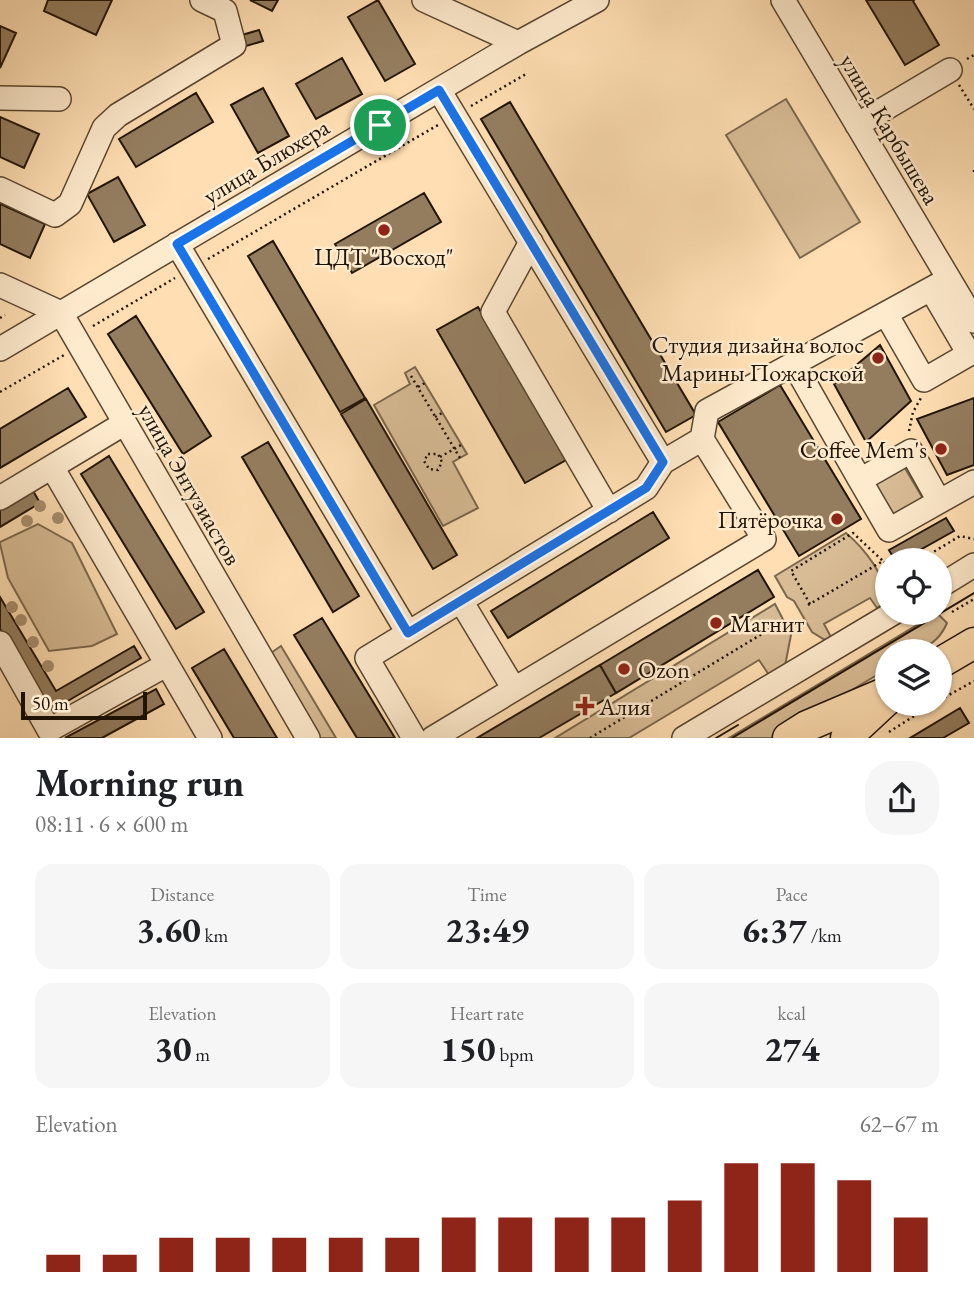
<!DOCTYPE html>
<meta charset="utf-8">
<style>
:root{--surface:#fff;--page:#f6f6f6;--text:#202124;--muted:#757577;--accent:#8f2418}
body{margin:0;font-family:"EB Garamond",serif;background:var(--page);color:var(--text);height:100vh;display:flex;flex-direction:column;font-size:26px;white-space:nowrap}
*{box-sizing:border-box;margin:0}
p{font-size:23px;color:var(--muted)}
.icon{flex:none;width:38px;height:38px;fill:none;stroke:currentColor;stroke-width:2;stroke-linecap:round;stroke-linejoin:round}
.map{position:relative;height:738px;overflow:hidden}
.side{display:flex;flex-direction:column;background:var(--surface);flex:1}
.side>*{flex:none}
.tools{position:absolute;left:875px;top:548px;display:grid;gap:14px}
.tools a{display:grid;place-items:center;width:77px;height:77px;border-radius:50%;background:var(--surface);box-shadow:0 2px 5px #0004;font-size:35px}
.scale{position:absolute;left:21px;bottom:18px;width:126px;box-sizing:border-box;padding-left:7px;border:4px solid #211405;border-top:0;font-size:19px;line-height:24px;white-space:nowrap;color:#211405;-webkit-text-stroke:5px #feeacd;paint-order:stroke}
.pin{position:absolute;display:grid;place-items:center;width:60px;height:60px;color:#fff;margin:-30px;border:4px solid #fff;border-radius:50%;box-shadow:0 2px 7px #0007}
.round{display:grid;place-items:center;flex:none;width:74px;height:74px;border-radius:28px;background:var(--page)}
.headline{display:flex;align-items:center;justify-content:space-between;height:119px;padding:0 35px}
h1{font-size:38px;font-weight:700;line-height:52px}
.stats{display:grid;grid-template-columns:repeat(3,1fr);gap:10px;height:119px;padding:7px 35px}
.stats div{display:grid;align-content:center;border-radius:18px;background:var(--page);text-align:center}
.stats b{font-size:35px;font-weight:700}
.stats small{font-size:19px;font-weight:400}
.stats p{font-size:19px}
.chart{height:196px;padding:14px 35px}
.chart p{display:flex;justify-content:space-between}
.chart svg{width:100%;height:126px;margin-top:7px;stroke:var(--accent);stroke-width:6}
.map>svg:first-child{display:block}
.green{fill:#d8bc95;stroke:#7c684d;stroke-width:2}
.building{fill:#947d5f;stroke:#211405;stroke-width:2}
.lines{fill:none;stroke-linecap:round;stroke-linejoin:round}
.minor-casing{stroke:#584630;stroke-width:26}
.major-casing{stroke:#211405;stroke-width:33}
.path{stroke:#211405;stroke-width:2.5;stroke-dasharray:2 3.5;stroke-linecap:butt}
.minor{stroke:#feeacd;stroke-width:23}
.major{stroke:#fedeb2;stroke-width:30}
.tram{stroke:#211405;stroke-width:2}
.tree{fill:#a88f6e}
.route-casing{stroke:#fff;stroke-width:14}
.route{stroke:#1a73e8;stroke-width:9}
.poi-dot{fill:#8f2418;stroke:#feeacd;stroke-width:2.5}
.labels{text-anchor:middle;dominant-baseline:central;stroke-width:5;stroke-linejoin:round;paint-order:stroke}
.street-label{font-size:24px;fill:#211405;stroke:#feeacd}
.poi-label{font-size:24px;fill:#211405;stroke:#feeacd;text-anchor:end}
</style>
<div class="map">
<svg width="974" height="738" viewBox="0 0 974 738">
<rect width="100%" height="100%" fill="#fedeb2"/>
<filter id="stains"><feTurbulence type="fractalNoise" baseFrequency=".00286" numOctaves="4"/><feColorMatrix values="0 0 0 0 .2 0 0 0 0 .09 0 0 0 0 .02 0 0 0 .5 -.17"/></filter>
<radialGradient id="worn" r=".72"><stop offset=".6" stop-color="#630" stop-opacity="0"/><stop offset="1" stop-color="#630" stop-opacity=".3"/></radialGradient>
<path class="green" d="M786 99 860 222 800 258 726 135Z
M415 367 467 454 453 462 478 508 443 526 374 405 410 384 405 373Z
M903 465 925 502 892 522 871 485Z
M38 524 72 543 117 634 92 646 49 651 8 578 0 544V542Z
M846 533C865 549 887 577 887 602L877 608 870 598 824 624 831 637 825 640 812 632 794 601 787 597 775 576Z
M775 604 791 635 785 666 769 675 759 660 629 738H555Z
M937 613 947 623C935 651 914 651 887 651V669L771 738H729Z
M281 646 336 738H312L271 653Z"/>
<path class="building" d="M48 0H112L96 35 44 11Z
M250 0H278L272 11Z
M378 0 415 64 385 81 348 17Z
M866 0H914L913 1 939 45 905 65Z
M0 26 16 33 0 68Z
M259 30 263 41 246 46 242 35Z
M342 58 362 94 316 119 296 84Z
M263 88 289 136 258 153 231 105Z
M196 93 213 122 136 167 119 139Z
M510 102 696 415 666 432 481 119Z
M0 117 39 134 24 168 0 157Z
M118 177 145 225 114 242 87 194Z
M424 193 441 222 352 273 335 244Z
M0 204 45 224 30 258 0 244Z
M273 241 365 398 340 412 248 256Z
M478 307 566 460 525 483 437 330Z
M136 316 211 436 183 454 108 334Z
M880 345 911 401 866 442 834 384Z
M780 385 861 519 799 556 718 422Z
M68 388 86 417 0 468V429Z
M974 398V465L947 475 917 419Z
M366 399 457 555 433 569 341 414Z
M268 442 359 596 333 612 242 457Z
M109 456 204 612 176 629 81 474Z
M32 489 40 503 0 527V508Z
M653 512 669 538 508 638 491 611Z
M946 518 954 531 902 560H895L889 550Z
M758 570 774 597 616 693 600 665Z
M0 597 56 691 134 646 141 658 49 712 0 629Z
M322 618 395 738H357L294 635Z
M224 649 277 738H234L192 668Z
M600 665 616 693 539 738H477Z
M156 689 164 704 102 738H65Z
M960 708 969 723 943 738H910Z"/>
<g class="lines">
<g class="minor-casing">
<path id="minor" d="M424 0 518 43
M783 0 974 321
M0 98 59 99
M857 125 950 70
M0 189 55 215 70 204 104 128 118 115 234 45 225 11 202 0
M531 242 493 312 609 511
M177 244 408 633 367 658 414 738
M0 285 61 313 308 738
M886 314 924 380 969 354 931 289
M0 349 518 43 597 0
M794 364 860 480
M702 439 707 411 949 279
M52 467 210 738
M0 498 125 423
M939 501 911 451 860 480 889 530 974 482
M940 586 974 565
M461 601 514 689
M408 633 646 488 663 462
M0 643 49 730 166 665
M433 738 764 539 702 439 663 462 439 90
M684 738 895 612"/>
</g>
<g class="major-casing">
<path id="major" d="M940 663 974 643
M788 738 807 726 887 692
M846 738 887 700"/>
</g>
<path class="path" d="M967 59 974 55
M959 85 974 109
M471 106 526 74
M974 170V173
M208 259 438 125
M0 318 5 315
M93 326 175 278
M411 376 460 458
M418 387 425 383
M0 392 64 355
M435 417 442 413
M909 431 913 412 921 398
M428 454H438L442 462 438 470 429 469 424 461Z
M440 457 461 445
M920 560 960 536 974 539
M810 604 791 571 853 533 883 561
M808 605 883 561 887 565
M952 612 974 599
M940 700 974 681
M889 732 933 704
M590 738 785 620"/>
<use href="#minor" class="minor"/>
<use href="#major" class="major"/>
<path class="tram" d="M716 738 738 725
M732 738 974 593"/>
</g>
<g class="tree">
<circle cx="40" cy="506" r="6"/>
<circle cx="58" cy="518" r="6"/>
<circle cx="27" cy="521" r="6"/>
<circle cx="12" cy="607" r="6"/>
<circle cx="21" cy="620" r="6"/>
<circle cx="33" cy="642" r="6"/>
<circle cx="48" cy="666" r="6"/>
</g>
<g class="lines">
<g class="route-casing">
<path id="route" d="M439 90 663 462 646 488 408 633 177 244Z"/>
</g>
<use href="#route" class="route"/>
</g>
<g class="poi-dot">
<circle cx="384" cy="230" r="7"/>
<circle cx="878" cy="358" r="7"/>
<circle cx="941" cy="449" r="7"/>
<circle cx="837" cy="519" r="7"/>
<circle cx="716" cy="623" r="7"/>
<circle cx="624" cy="669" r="7"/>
<path d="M581.5 695.5h7v7h7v7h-7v7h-7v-7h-7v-7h7z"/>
</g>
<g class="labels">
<g class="street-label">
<text transform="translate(890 129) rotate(59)">улица Карбышева</text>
<text transform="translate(266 161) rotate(-31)">улица Блюхера</text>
<text transform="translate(190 484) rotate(60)">улица Энтузиастов</text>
</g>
<g class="poi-label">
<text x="384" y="256" text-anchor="middle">ЦДТ "Восход"</text>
<text x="864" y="344">Студия дизайна волос<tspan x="864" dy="28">Марины Пожарской</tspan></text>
<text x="927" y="449">Coffee Mem's</text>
<text x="823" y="519">Пятёрочка</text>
<text x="730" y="623" text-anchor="start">Магнит</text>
<text x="638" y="669" text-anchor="start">Ozon</text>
<text x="599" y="706" text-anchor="start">Алия</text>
</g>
</g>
<rect width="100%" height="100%" filter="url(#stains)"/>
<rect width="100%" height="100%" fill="url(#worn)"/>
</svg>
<div class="tools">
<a><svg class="icon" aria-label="locate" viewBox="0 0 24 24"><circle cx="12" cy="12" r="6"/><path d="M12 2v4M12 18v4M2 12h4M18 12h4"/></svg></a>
<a><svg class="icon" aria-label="layers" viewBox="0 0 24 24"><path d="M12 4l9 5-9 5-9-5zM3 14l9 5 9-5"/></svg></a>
</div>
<div class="scale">50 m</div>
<div class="pin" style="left:380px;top:125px;background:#1e9e55"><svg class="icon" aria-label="arrive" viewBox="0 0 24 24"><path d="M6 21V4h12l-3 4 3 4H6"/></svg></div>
</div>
<section class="side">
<div class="headline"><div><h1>Morning run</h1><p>08:11 · 6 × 600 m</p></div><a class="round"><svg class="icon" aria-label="share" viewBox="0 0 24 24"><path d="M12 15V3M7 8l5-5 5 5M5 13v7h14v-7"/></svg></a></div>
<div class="stats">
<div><p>Distance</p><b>3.60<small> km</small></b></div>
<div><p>Time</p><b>23:49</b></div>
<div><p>Pace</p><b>6:37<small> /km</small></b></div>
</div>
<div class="stats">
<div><p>Elevation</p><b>30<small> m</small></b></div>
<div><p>Heart rate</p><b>150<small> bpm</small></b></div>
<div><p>kcal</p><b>274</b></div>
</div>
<div class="chart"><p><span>Elevation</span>62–67 m</p>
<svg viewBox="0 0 160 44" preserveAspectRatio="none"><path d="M5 44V38M15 44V38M25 44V32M35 44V32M45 44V32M55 44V32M65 44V32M75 44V25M85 44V25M95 44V25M105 44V25M115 44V19M125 44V6M135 44V6M145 44V12M155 44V25"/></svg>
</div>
</section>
